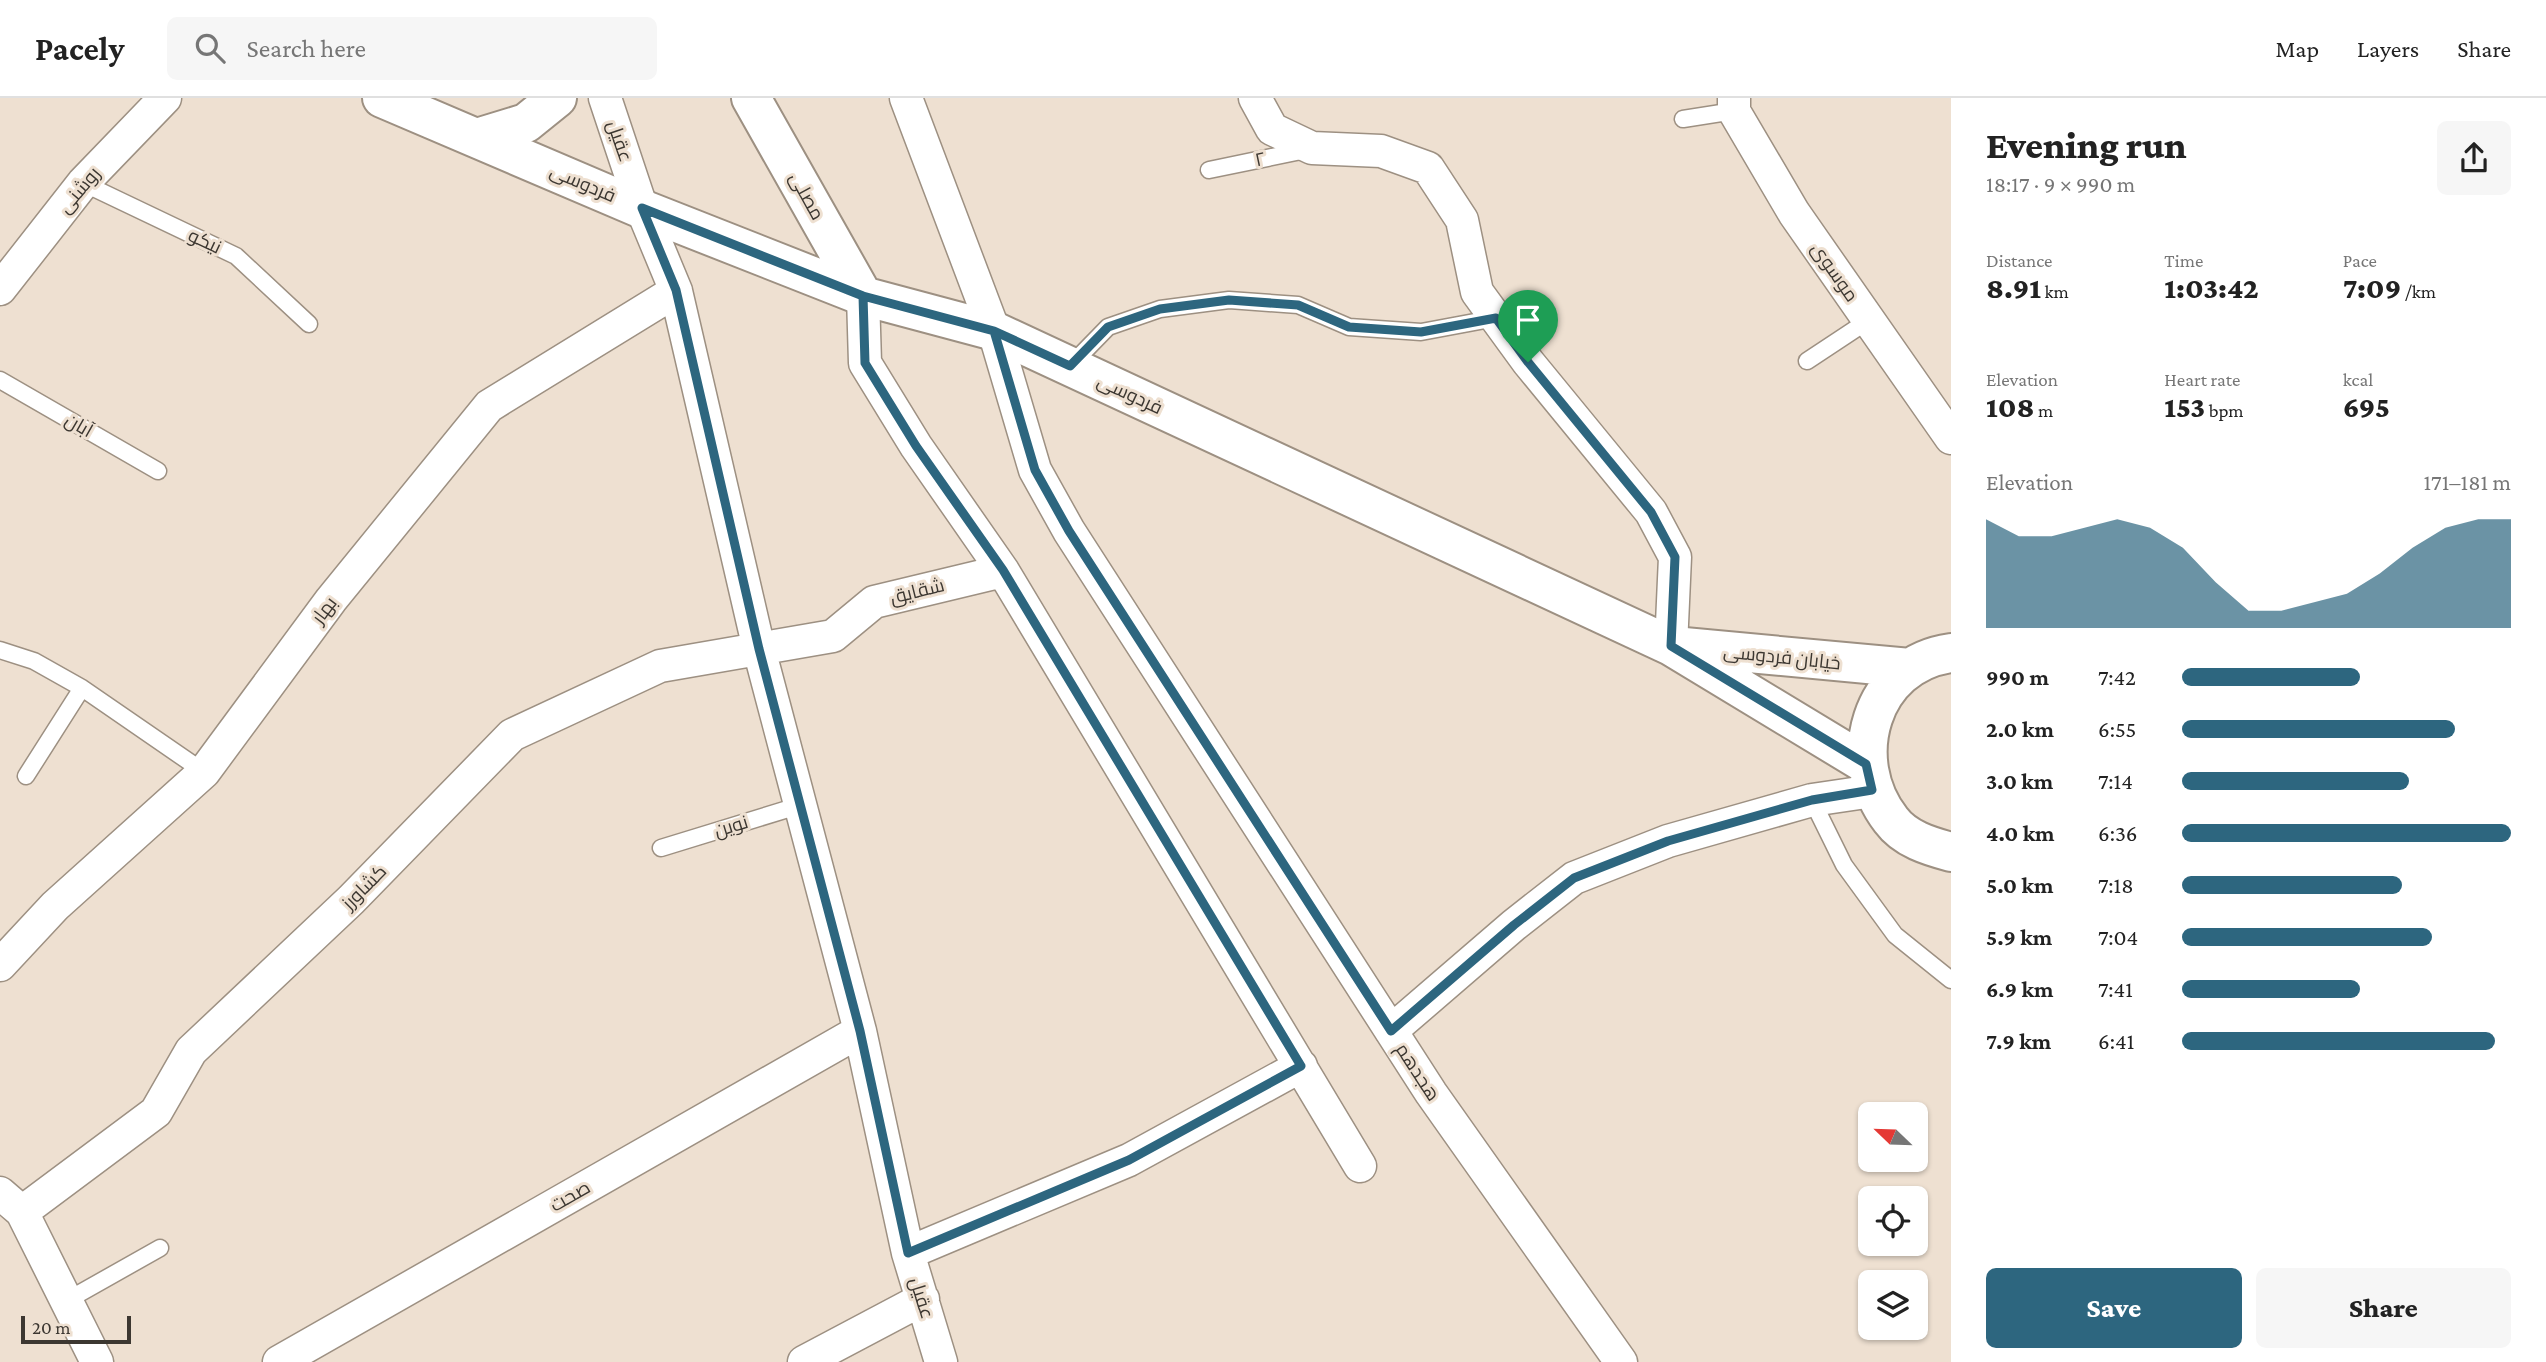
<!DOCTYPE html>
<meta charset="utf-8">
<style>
:root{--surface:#fff;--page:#f6f6f6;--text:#222;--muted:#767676;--line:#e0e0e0;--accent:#2d667f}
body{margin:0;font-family:"Crimson Pro",Cairo,serif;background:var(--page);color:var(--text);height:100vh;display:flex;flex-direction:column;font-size:26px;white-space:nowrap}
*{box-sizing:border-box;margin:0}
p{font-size:23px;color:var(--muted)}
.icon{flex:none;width:38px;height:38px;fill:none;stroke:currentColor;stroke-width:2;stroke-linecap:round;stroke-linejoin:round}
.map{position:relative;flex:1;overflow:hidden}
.side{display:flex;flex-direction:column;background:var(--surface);width:595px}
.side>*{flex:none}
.needle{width:46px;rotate:293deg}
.tools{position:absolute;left:1858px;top:1004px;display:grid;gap:14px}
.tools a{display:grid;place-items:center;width:70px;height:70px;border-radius:10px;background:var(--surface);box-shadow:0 2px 5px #0004;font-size:35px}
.scale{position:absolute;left:21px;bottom:18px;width:110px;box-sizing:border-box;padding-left:7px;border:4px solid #3c3731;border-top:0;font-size:19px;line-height:24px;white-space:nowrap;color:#3c3731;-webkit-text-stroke:5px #eee0d1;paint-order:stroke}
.pin{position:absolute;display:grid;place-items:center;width:60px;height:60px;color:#fff;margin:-72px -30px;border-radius:50% 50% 50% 0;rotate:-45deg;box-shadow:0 0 7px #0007}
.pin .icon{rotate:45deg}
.round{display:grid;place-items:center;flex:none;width:74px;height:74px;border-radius:10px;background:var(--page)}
.headline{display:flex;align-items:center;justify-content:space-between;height:119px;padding:0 35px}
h1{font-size:38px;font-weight:800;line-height:52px}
.metrics{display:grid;grid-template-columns:repeat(3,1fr);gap:10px;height:119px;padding:7px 35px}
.metrics div{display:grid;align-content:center}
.metrics b{font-size:30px;font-weight:800}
.metrics small{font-size:19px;font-weight:400}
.metrics p{font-size:19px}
.chart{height:196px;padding:14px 35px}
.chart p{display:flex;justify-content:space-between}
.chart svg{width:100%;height:126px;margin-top:7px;fill:var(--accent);opacity:.7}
.button{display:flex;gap:14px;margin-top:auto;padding:14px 35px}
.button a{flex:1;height:80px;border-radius:10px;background:var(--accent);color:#fff;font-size:28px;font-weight:800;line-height:80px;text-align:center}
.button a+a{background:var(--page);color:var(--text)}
ul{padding:0 35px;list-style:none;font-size:23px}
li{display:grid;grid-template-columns:112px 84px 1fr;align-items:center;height:52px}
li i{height:18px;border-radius:9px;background:var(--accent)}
header{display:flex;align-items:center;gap:42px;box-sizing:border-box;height:98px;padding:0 35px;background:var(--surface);border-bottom:2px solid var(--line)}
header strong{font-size:33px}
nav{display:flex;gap:38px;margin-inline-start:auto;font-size:24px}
.search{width:490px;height:63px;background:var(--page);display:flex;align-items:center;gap:18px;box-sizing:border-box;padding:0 24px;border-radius:10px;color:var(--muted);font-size:26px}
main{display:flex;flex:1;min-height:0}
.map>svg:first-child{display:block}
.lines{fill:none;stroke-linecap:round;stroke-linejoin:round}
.service-casing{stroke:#9d9082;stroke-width:19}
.minor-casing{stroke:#9d9082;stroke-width:35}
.tertiary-casing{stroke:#9d9082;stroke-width:42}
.service{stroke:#fff;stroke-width:16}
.minor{stroke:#fff;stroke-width:32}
.tertiary{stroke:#fff;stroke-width:38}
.route-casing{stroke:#fff;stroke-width:14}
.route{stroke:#2d667f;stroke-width:9}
.labels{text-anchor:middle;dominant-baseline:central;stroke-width:6;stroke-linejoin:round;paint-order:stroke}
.street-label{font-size:19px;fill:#3c3731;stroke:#eee0d1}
</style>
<header>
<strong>Pacely</strong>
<div class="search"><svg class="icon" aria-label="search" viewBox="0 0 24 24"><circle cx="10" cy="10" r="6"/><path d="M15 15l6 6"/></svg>Search here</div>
<nav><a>Map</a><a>Layers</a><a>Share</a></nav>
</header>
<main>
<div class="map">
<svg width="1951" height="1264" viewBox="0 0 1951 1264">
<rect width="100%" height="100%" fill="#eee0d1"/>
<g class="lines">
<g class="service-casing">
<path id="service" d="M1683 21 1734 13
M1209 72 1306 52
M83 85 236 158 309 226
M1807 263 1869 222
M1070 268 1108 229 1160 211 1229 202 1298 207 1349 229 1421 234 1496 220
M0 282 158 373
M0 552 34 563 82 590 204 674
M26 678 82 590
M1812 702 1844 767 1895 837 1951 882
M661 750 801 707
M66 1203 160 1150"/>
</g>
<g class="minor-casing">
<path id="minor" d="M605 0 642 111 676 193 759 551 860 933 908 1155 941 1264
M906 0 994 233 1035 372 1069 433 1431 995 1621 1264
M1255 0 1272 31 1312 50 1381 53 1428 70 1462 122 1477 194 1528 264 1651 414 1675 459 1671 548
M1734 0V13L1794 115 1951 340
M0 191 83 85 165 0
M863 198 865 265 916 348 1003 473 1360 1068
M0 867 55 808 204 674 331 502 489 308 676 193
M1391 933 1514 827 1574 780 1668 743 1812 702 1873 693
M0 1095 22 1114 97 1264
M22 1114 156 1014 191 953 351 802 512 637 660 568 833 538 874 504 1003 473
M908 1155 1129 1062 1301 968
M279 1264 860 933
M804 1264 923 1201"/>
</g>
<g class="tertiary-casing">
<path id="tertiary" d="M382 0 642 111 863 198 994 233 1671 548 1866 666
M751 0 863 198
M477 40 526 25 557 0
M1684 549 1910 570
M1951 555C1870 566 1844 662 1891 722 1905 741 1929 748 1951 754"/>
</g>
<use href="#service" class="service"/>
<use href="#minor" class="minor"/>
<use href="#tertiary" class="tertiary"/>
</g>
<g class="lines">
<g class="route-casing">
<path id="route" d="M1528 264 1496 220 1421 234 1349 229 1298 207 1229 202 1160 211 1108 229 1070 268 994 233 863 198 642 110 676 192 759 551 860 933 908 1155 1129 1062 1301 968 1003 472 916 348 865 265 863 198 994 233 1035 372 1069 433 1391 933 1514 827 1574 780 1668 743 1812 702 1872 692 1866 666 1671 548 1675 459 1651 414 1528 264"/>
</g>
<use href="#route" class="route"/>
</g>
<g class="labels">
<g class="street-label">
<text transform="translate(620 43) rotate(71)">عقیل</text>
<text transform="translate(1260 61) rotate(-12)">۲</text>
<text transform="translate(583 85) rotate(23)">فردوسی</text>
<text transform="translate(79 92) rotate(-50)">روشنی</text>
<text transform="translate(807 98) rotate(61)">مصلی</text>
<text transform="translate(205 143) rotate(25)">نیکو</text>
<text transform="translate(1835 174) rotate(55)">موسوی</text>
<text transform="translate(1130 296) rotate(25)">فردوسی</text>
<text transform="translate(79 327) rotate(30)">آبان</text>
<text transform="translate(917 493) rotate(-14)">شقایق</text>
<text transform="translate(324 512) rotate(-53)">بهار</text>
<text transform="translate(1782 559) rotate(6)">خیابان فردوسی</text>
<text transform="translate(731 728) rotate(-17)">نوین</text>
<text transform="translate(364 789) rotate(-45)">کشاورز</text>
<text transform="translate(1418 974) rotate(57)">هجدهم</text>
<text transform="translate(570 1098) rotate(-30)">صحت</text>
<text transform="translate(922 1200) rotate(73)">عقیل</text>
</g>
</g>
</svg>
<div class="tools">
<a><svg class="needle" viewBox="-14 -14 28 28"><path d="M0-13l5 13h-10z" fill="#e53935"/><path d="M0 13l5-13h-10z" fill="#767676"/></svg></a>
<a><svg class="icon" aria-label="locate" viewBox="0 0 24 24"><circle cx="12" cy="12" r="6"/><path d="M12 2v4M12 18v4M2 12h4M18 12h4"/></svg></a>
<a><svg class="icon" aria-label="layers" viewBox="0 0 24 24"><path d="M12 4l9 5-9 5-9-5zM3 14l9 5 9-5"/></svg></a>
</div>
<div class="scale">20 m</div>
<div class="pin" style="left:1528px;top:264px;background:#1e9e55"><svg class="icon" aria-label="arrive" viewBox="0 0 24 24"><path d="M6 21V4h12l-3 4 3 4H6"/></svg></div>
</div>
<section class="side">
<div class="headline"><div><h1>Evening run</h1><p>18:17 · 9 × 990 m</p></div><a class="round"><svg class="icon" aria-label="share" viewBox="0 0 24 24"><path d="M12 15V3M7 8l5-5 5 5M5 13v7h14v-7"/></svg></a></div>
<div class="metrics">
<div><p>Distance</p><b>8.91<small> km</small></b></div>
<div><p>Time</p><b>1:03:42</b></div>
<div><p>Pace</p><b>7:09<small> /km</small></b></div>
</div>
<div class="metrics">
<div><p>Elevation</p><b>108<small> m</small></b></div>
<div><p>Heart rate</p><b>153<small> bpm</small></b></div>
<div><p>kcal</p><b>695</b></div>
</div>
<div class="chart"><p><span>Elevation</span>171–181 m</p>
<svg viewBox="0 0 160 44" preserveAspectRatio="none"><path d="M0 44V6L10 12L20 12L30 9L40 6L50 9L60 16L70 28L80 38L90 38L100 35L110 32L120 25L130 16L140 9L150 6L160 6V44z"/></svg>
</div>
<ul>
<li><b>990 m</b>7:42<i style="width:54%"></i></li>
<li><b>2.0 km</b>6:55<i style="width:83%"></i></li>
<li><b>3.0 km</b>7:14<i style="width:69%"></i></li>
<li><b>4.0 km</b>6:36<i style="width:100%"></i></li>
<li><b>5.0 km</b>7:18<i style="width:67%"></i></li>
<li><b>5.9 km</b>7:04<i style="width:76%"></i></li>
<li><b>6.9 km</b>7:41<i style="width:54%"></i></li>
<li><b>7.9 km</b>6:41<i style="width:95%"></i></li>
</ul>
<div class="button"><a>Save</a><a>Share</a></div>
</section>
</main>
